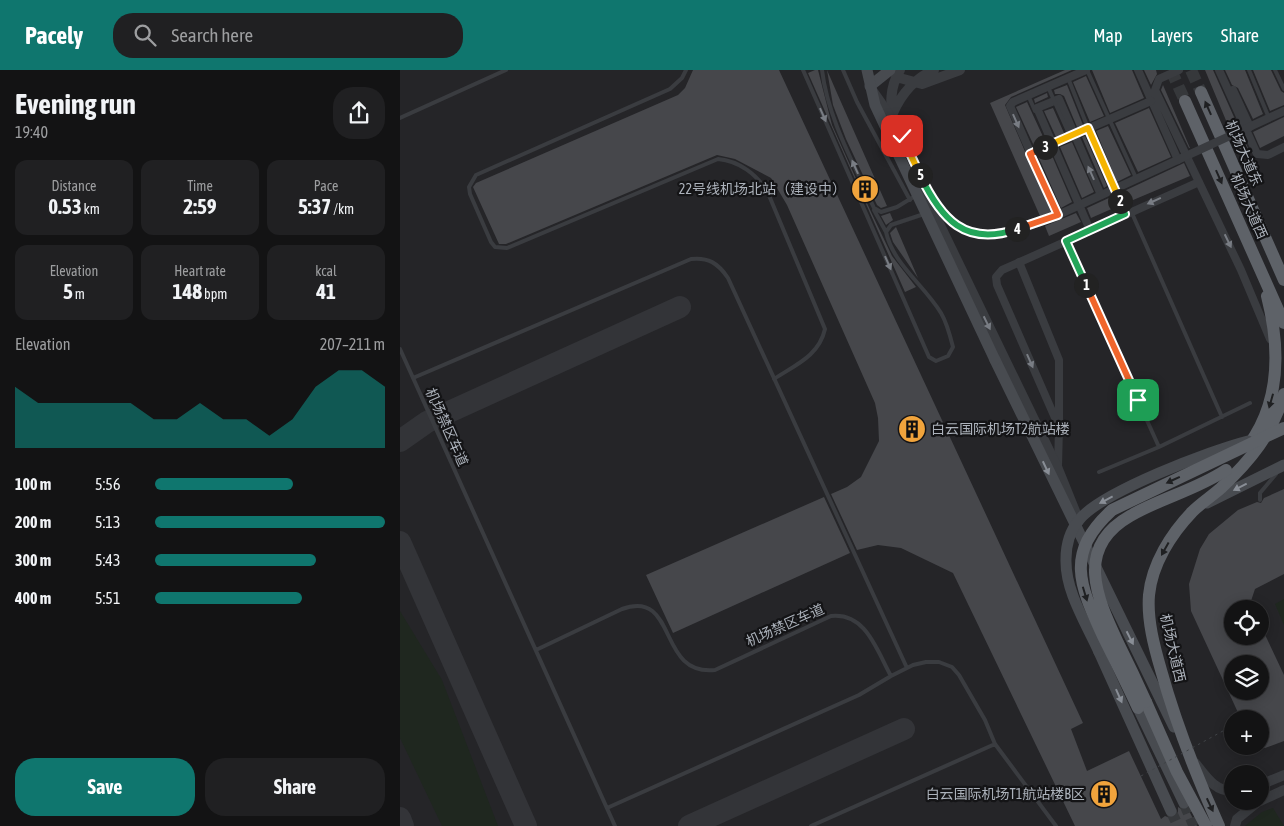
<!DOCTYPE html>
<meta charset="utf-8">
<style>
:root{--surface:#131314;--page:#202022;--text:#f1f3f6;--muted:#9d9ea0;--line:#323234;--accent:#0f766e}
body{margin:0;font-family:"Asap Condensed","Noto Sans SC",sans-serif;background:var(--page);color:var(--text);height:100vh;display:flex;flex-direction:column;font-size:19px;white-space:nowrap}
*{box-sizing:border-box;margin:0}
p{font-size:16px;color:var(--muted)}
.icon{flex:none;width:28px;height:28px;fill:none;stroke:currentColor;stroke-width:2;stroke-linecap:round;stroke-linejoin:round}
.map{position:relative;flex:1;overflow:hidden}
.drawer{display:flex;flex-direction:column;background:var(--surface);width:400px}
.drawer>*{flex:none}
.tools{position:absolute;left:824px;top:530px;display:grid;gap:10px}
.tools a{display:grid;place-items:center;width:45px;height:45px;border-radius:50%;background:var(--surface);box-shadow:0 2px 12px #0003,0 0 0 1px var(--line);font-size:25px}
.pin{position:absolute;display:grid;place-items:center;width:42px;height:42px;color:#fff;margin:-21px;border-radius:10px;box-shadow:0 2px 8px #0006}
.km{position:absolute;width:25px;height:25px;margin:-12px;border-radius:50%;background:#222;color:#fff;font-size:14px;line-height:25px;text-align:center}
.round{display:grid;place-items:center;flex:none;width:52px;height:52px;border-radius:20px;background:var(--page)}
.summary{display:flex;align-items:center;justify-content:space-between;height:85px;padding:0 15px}
h1{font-size:28px;font-weight:700;line-height:38px}
.figures{display:grid;grid-template-columns:repeat(3,1fr);gap:8px;height:85px;padding:5px 15px}
.figures div{display:grid;align-content:center;border-radius:12px;background:var(--page);text-align:center}
.figures b{font-size:21px;font-weight:700}
.figures small{font-size:14px;font-weight:400}
.figures p{font-size:14px}
.chart{height:140px;padding:10px 15px}
.chart p{display:flex;justify-content:space-between}
.chart svg{width:100%;height:90px;margin-top:5px;fill:var(--accent);opacity:.7}
.button{display:flex;gap:10px;margin-top:auto;padding:10px 15px}
.button a{flex:1;height:58px;border-radius:20px;background:var(--accent);color:#fff;font-size:20px;font-weight:700;line-height:58px;text-align:center}
.button a+a{background:var(--page);color:var(--text)}
ul{padding:0 15px;list-style:none;font-size:16px}
li{display:grid;grid-template-columns:80px 60px 1fr;align-items:center;height:38px}
li i{height:12px;border-radius:6px;background:var(--accent)}
header{display:flex;align-items:center;gap:30px;box-sizing:border-box;height:70px;padding:0 25px;background:var(--accent);color:#fff}
header strong{font-size:24px}
nav{display:flex;gap:28px;margin-inline-start:auto;font-size:18px}
.search{width:350px;height:45px;background:var(--page);display:flex;align-items:center;gap:12px;box-sizing:border-box;padding:0 18px;border-radius:20px;color:var(--muted);font-size:19px}
main{display:flex;flex:1;min-height:0}
.map>svg:first-child{display:block}
.built{fill:#252528;fill-rule:evenodd}
.green{fill:#1f271f}
.lines{fill:none;stroke-linecap:round;stroke-linejoin:round}
.taxiway{stroke:#333438;stroke-width:22}
.building{fill:#46474b;fill-rule:evenodd}
.secondary-tunnel{stroke:#36383b;stroke-width:11;stroke-dasharray:11 5.5;stroke-linecap:butt}
.trunk-tunnel{stroke:#36383b;stroke-width:12;stroke-dasharray:12 6;stroke-linecap:butt}
.service{stroke:#3a3c40;stroke-width:4}
.minor{stroke:#3a3c40;stroke-width:8}
.tertiary{stroke:#3a3c40;stroke-width:10}
.secondary{stroke:#484b50;stroke-width:11}
.trunk{stroke:#5e6268;stroke-width:12}
.path-bridge{stroke:#404347;stroke-width:1;stroke-dasharray:2.5 4;stroke-linecap:butt}
.service-bridge{stroke:#3a3c40;stroke-width:4}
.minor-bridge{stroke:#3a3c40;stroke-width:8}
.secondary-bridge{stroke:#484b50;stroke-width:11}
.trunk-bridge{stroke:#5e6268;stroke-width:12}
.oneway{fill:#1f2022}
.oneway2{fill:#797d84}
.oneway3{fill:#898e96}
.split-1-casing{stroke:#fff;stroke-width:10}
.split-2-casing{stroke:#fff;stroke-width:10}
.split-3-casing{stroke:#fff;stroke-width:10}
.split-4-casing{stroke:#fff;stroke-width:10}
.split-5-casing{stroke:#fff;stroke-width:10}
.split-6-casing{stroke:#fff;stroke-width:10}
.split-1{stroke:#f0652b;stroke-width:6}
.split-2{stroke:#22a559;stroke-width:6}
.split-3{stroke:#f5b400;stroke-width:6}
.split-4{stroke:#f0652b;stroke-width:6}
.split-5{stroke:#22a559;stroke-width:6}
.split-6{stroke:#f5b400;stroke-width:6}
.labels{text-anchor:middle;dominant-baseline:central;stroke-width:4.5;stroke-linejoin:round;paint-order:stroke}
.street-label{font-size:14px;fill:#acb2bb;stroke:#141416}
.poi-label{font-size:14px;fill:#acb2bb;stroke:#141416;text-anchor:end}
</style>
<header>
<strong>Pacely</strong>
<div class="search"><svg class="icon" aria-label="search" viewBox="0 0 24 24"><circle cx="10" cy="10" r="6"/><path d="M15 15l6 6"/></svg>Search here</div>
<nav><a>Map</a><a>Layers</a><a>Share</a></nav>
</header>
<main>
<section class="drawer">
<div class="summary"><div><h1>Evening run</h1><p>19:40</p></div><a class="round"><svg class="icon" aria-label="share" viewBox="0 0 24 24"><path d="M12 15V3M7 8l5-5 5 5M5 13v7h14v-7"/></svg></a></div>
<div class="figures">
<div><p>Distance</p><b>0.53<small> km</small></b></div>
<div><p>Time</p><b>2:59</b></div>
<div><p>Pace</p><b>5:37<small> /km</small></b></div>
</div>
<div class="figures">
<div><p>Elevation</p><b>5<small> m</small></b></div>
<div><p>Heart rate</p><b>148<small> bpm</small></b></div>
<div><p>kcal</p><b>41</b></div>
</div>
<div class="chart"><p><span>Elevation</span>207–211 m</p>
<svg viewBox="0 0 160 44" preserveAspectRatio="none"><path d="M0 44V14L10 22L20 22L30 22L40 22L50 22L60 30L70 30L80 22L90 30L100 30L110 38L120 30L130 14L140 6L150 6L160 14V44z"/></svg>
</div>
<ul>
<li><b>100 m</b>5:56<i style="width:60%"></i></li>
<li><b>200 m</b>5:13<i style="width:100%"></i></li>
<li><b>300 m</b>5:43<i style="width:70%"></i></li>
<li><b>400 m</b>5:51<i style="width:64%"></i></li>
</ul>
<div class="button"><a>Save</a><a>Share</a></div>
</section>
<div class="map">
<svg width="884" height="756" viewBox="0 0 884 756">
<rect width="100%" height="100%" fill="#19191b"/>
<path class="built" d="M0 0H884V756H0ZM832 539H860V566H832ZM832 594H860V621H832ZM832 649H860V676H832ZM832 704H860V731H832Z"/>
<path class="green" d="M884 529V555L875 534Z
M0 541 42 610 98 756H42L0 668Z
M873 738 884 756H845L862 742Z"/>
<g class="lines">
<path class="taxiway" d="M0 371 27 352 280 237
M0 472 126 756
M0 748 3 756
M289 756 504 659"/>
</g>
<path class="building" d="M293 0H379L683 653 671 659 687 701 729 681 761 749 765 746 770 748H775L778 742V737L783 740 788 739 797 756H675L553 503 501 478 478 475 457 480 431 424 447 417 461 407 479 371 478 348 475 333 387 135 371 108 335 89 317 85 106 174H99L73 117 76 113 278 25 285 18Z
M415 0H418L432 55 471 142 492 186 516 217 505 222 408 3Z
M427 0 437 23 487 136 481 138 477 135 446 69 433 35Z
M665 0H672L611 27 605 35 651 142 640 146 590 33Z
M692 0H732L744 28 710 43Z
M744 0H756L757 4 751 15Z
M805 0H813L838 56 830 60Z
M825 0H845L863 44 853 49 838 18 832 15Z
M853 0H871L881 21 884 23V35L870 41Z
M686 6 704 46 690 52 673 12Z
M667 15 683 55 677 57 664 26 660 24H655L654 20Z
M763 15 790 78H789L761 20Z
M647 23 648 27 635 33 634 29Z
M627 32 645 71 634 76 616 37Z
M653 38 664 63 656 67 644 41Z
M749 38 771 87 738 102 715 53Z
M884 47V66L860 78 853 62Z
M708 56 731 105 717 112 696 61Z
M685 66 707 116 704 118 682 67Z
M843 66 850 83 841 87 834 70Z
M672 72 694 122 682 128 660 77Z
M650 81 672 132 661 138 638 86Z
M784 93 790 106 726 133 722 122Z
M711 127 716 137 691 148 687 138Z
M490 143 493 150 486 155 481 146Z
M676 143 681 152 649 166 645 156Z
M496 157 518 208 493 172 490 163Z
M884 419V504L855 519 851 531 852 539H832V566H860V554L884 605V671L865 678 860 677V649H841L791 541 789 514 800 479 809 464 838 440 857 432 861 433 864 428ZM832 594H860V621H832Z
M424 427 450 483 273 563 246 505Z"/>
<g class="lines">
<path class="secondary-tunnel" d="M784 733 794 756
M771 741 778 756"/>
<path class="trunk-tunnel" d="M771 0 785 31
M791 0 801 22"/>
<path class="service" d="M286 0 282 8 270 19 76 105 69 117 70 124 91 172 95 177 107 178 318 89C339 91 357 104 368 123L425 259C419 286 395 295 374 309
M403 0 529 287 536 291 548 286 553 277C550 265 547 253 541 243 524 215 493 194 486 162L491 155 524 144
M422 0C428 49 454 94 474 138L481 142 497 137 515 126
M443 0 457 32 510 130
M687 0 736 108
M849 0 869 48
M875 0 884 19
M668 8 688 58
M628 25 635 41
M0 48 106 0
M474 140 486 162
M731 141 822 347
M666 171 759 377 699 402
M0 279 215 756
M13 308 291 189C308 187 318 193 328 208L507 598
M759 377 850 333
M860 430V423L876 404
M136 580 222 539C279 519 256 606 315 600L431 546C466 542 477 581 491 606L513 595 526 592H539L552 597 559 605 585 650 595 674 656 756
M207 738 459 625 491 606
M411 756 595 674"/>
<path class="minor" d="M738 0 778 90
M779 0 759 9 755 20 841 200 870 269
M819 0 857 84 868 85 884 77
M833 20 850 57
M688 58 725 144
M646 150 658 145 610 36 613 32 686 0
M690 160 637 38 659 29 701 125
M619 192 659 290V352
M658 397 659 357 597 215 596 207 602 200 799 112"/>
<path class="tertiary" d="M496 7 522 14 560 0
M493 43C501 25 515 8 534 0
M495 54C489 36 490 16 500 0
M520 114 658 399 679 451
M795 693C806 706 814 721 832 721
M860 715 884 705
M860 731 884 720
M835 756 837 749 859 731"/>
<path class="secondary" d="M470 16 490 0
M595 290 774 657
M807 433 884 395
M699 582 771 741
M738 638 784 733"/>
<path class="trunk" d="M801 22 884 210
M785 31 884 253
M848 376C881 332 880 277 867 226
M746 632 777 702 806 756
M819 756C796 705 776 654 761 600 754 576 747 550 749 525 752 494 771 464 792 442 801 433 812 426 821 418 851 390 872 364 884 324"/>
<path class="path-bridge" d="M741 706 832 656"/>
<path class="service-bridge" d="M648 17 670 66"/>
<path class="minor-bridge" d="M474 21C485 36 494 51 502 67 521 105 537 168 591 165 609 164 629 156 646 150
M630 84 751 31
M658 145 884 41"/>
<path class="secondary-bridge" d="M467 0 475 35 595 290
M699 582C686 553 665 521 666 489 666 475 670 461 679 450 701 422 812 380 848 371"/>
<path class="trunk-bridge" d="M746 632C737 612 728 593 718 573 697 528 674 478 730 446 761 428 796 420 826 400
M738 638C727 614 715 590 703 566 679 514 665 483 712 440L884 358"/>
</g>
<defs><path id="oneway-solid" d="M-6-.8H1V-3.2L6.5 0L1 3.2V.8H-6Z" transform="scale(1.25)"/></defs>
<g class="oneway">
<use href="#oneway-solid" transform="translate(808 38) rotate(-114)"/>
<use href="#oneway-solid" transform="translate(819 107) rotate(66)"/>
<use href="#oneway-solid" transform="translate(871 331) rotate(106)"/>
<use href="#oneway-solid" transform="translate(773 410) rotate(155)"/>
<use href="#oneway-solid" transform="translate(765 479) rotate(119)"/>
<use href="#oneway-solid" transform="translate(685 524) rotate(73)"/>
<use href="#oneway-solid" transform="translate(810 735) rotate(65)"/>
</g>
<g class="oneway2">
<use href="#oneway-solid" transform="translate(423 45) rotate(66)"/>
<use href="#oneway-solid" transform="translate(616 51) rotate(66)"/>
<use href="#oneway-solid" transform="translate(455 97) rotate(-114)"/>
<use href="#oneway-solid" transform="translate(691 103) rotate(-114)"/>
<use href="#oneway-solid" transform="translate(754 131) rotate(156)"/>
<use href="#oneway-solid" transform="translate(828 171) rotate(64)"/>
<use href="#oneway-solid" transform="translate(488 193) rotate(66)"/>
<use href="#oneway-solid" transform="translate(587 253) rotate(64)"/>
<use href="#oneway-solid" transform="translate(630 291) rotate(66)"/>
</g>
<g class="oneway3">
<use href="#oneway-solid" transform="translate(646 398) rotate(65)"/>
<use href="#oneway-solid" transform="translate(840 417) rotate(153)"/>
<use href="#oneway-solid" transform="translate(706 430) rotate(152)"/>
<use href="#oneway-solid" transform="translate(730 568) rotate(63)"/>
<use href="#oneway-solid" transform="translate(719 626) rotate(66)"/>
</g>
<g class="lines">
<g class="split-1-casing">
<path id="split-1" d="M686 215 738 330"/>
</g>
<g class="split-2-casing">
<path id="split-2" d="M686 215 666 171 725 144 720 131"/>
</g>
<g class="split-3-casing">
<path id="split-3" d="M645 77 688 58 720 131"/>
</g>
<g class="split-4-casing">
<path id="split-4" d="M617 159 658 145 630 84 645 77"/>
</g>
<g class="split-5-casing">
<path id="split-5" d="M520 105C541 149 565 177 617 159"/>
</g>
<g class="split-6-casing">
<path id="split-6" d="M502 66 520 105"/>
</g>
<use href="#split-1" class="split-1"/>
<use href="#split-2" class="split-2"/>
<use href="#split-3" class="split-3"/>
<use href="#split-4" class="split-4"/>
<use href="#split-5" class="split-5"/>
<use href="#split-6" class="split-6"/>
</g>
<defs>
<g id="building-disc" transform="scale(1.4375)"><circle r="9.5" fill="#f1a43c" stroke="#141416"/><path d="M-4-6H4V6H1V3H-1V6H-4ZM-2.5-4.3h1.7v1.8h-1.7ZM.8-4.3h1.7v1.8H.8ZM-2.5-1h1.7V.8h-1.7ZM.8-1h1.7V.8H.8Z" fill="#111"/></g>
</defs>
<g fill-rule="evenodd">
<use href="#building-disc" x="465" y="119"/>
<use href="#building-disc" x="512" y="359"/>
<use href="#building-disc" x="704" y="724"/>
</g>
<g class="labels">
<g class="street-label">
<text transform="translate(844 83) rotate(66)">机场大道东</text>
<text transform="translate(849 136) rotate(66)">机场大道西</text>
<text transform="translate(47 357) rotate(66)">机场禁区车道</text>
<text transform="translate(385 555) rotate(-24)">机场禁区车道</text>
<text transform="translate(773 578) rotate(77)">机场大道西</text>
</g>
<g class="poi-label">
<text x="446" y="119">22号线机场北站（建设中）</text>
<text x="531" y="359" text-anchor="start">白云国际机场T2航站楼</text>
<text x="685" y="724">白云国际机场T1航站楼B区</text>
</g>
</g>
</svg>
<div class="tools">
<a><svg class="icon" aria-label="locate" viewBox="0 0 24 24"><circle cx="12" cy="12" r="6"/><path d="M12 2v4M12 18v4M2 12h4M18 12h4"/></svg></a>
<a><svg class="icon" aria-label="layers" viewBox="0 0 24 24"><path d="M12 4l9 5-9 5-9-5zM3 14l9 5 9-5"/></svg></a>
<a>+</a>
<a>−</a>
</div>
<div class="pin" style="left:738px;top:330px;background:#1e9e55"><svg class="icon" aria-label="arrive" viewBox="0 0 24 24"><path d="M6 21V4h12l-3 4 3 4H6"/></svg></div>
<div class="pin" style="left:502px;top:66px;background:#d93025"><svg class="icon" aria-label="check" viewBox="0 0 24 24"><path d="M5 12l5 5 9-10"/></svg></div>
<b class="km" style="left:686px;top:215px">1</b>
<b class="km" style="left:720px;top:131px">2</b>
<b class="km" style="left:645px;top:77px">3</b>
<b class="km" style="left:617px;top:159px">4</b>
<b class="km" style="left:520px;top:105px">5</b>
</div>
</main>
